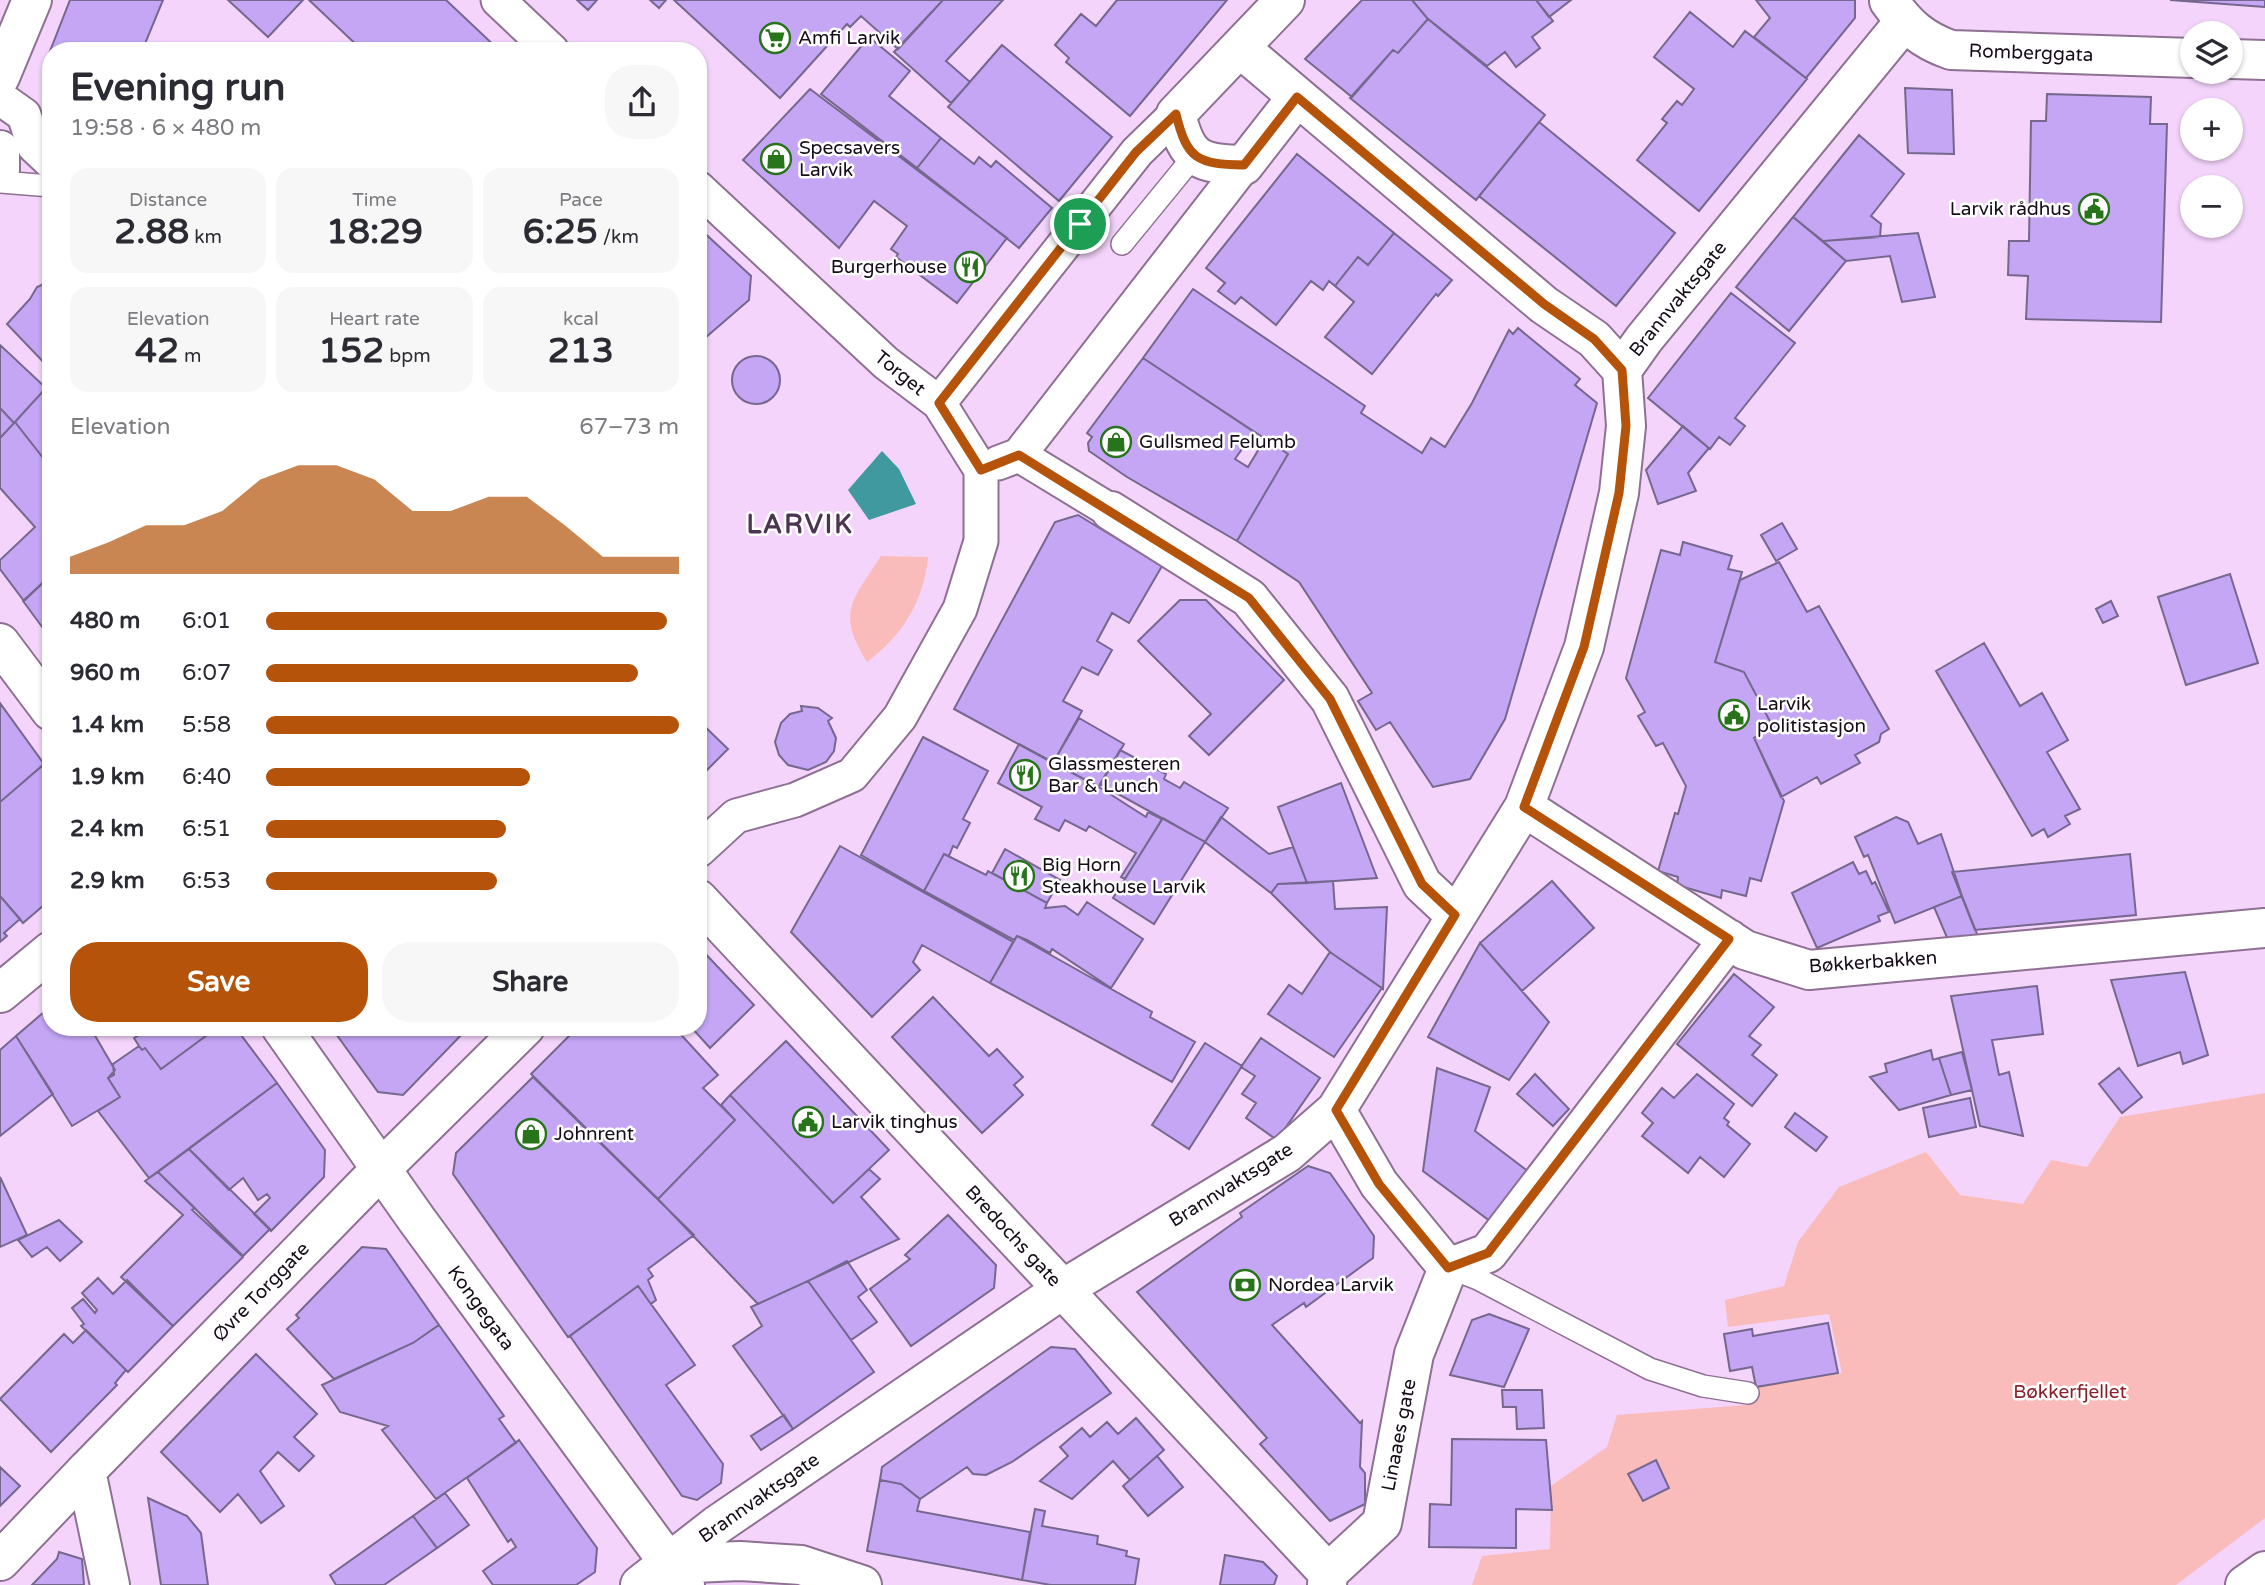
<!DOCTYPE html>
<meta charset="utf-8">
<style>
:root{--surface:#fff;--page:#f7f7f7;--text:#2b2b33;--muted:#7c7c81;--accent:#b45309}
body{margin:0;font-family:"Varela Round",sans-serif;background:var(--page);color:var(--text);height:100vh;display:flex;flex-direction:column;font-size:26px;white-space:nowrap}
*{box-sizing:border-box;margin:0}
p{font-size:23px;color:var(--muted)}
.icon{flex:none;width:38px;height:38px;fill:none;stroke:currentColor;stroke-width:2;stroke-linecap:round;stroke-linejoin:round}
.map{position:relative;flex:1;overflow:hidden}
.drawer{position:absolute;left:42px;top:42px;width:665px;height:994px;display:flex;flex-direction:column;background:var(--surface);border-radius:28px;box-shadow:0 2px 5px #0004}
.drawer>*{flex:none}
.buttons{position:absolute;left:2180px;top:21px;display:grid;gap:14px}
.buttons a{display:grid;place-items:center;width:63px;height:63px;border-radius:50%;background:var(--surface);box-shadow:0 2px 5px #0004;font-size:35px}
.pin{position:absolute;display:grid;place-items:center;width:60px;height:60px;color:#fff;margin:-30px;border:4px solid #fff;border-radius:50%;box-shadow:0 2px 7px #0007}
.round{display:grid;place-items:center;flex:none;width:74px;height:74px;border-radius:28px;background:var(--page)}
.headline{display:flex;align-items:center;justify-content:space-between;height:119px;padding:0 28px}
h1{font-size:38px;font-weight:700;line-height:52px}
.figures{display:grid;grid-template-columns:repeat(3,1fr);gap:10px;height:119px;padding:7px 28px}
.figures div{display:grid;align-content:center;border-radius:18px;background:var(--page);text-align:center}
.figures b{font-size:35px;font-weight:700}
.figures small{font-size:19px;font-weight:400}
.figures p{font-size:19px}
.chart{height:196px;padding:14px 28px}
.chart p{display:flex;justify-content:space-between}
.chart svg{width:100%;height:126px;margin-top:7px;fill:var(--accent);opacity:.7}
.button{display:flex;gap:14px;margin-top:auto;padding:14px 28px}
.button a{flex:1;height:80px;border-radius:28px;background:var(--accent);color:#fff;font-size:28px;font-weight:700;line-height:80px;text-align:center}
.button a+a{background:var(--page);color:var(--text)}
ul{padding:0 28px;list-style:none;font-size:23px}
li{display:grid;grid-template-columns:112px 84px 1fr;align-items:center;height:52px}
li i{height:18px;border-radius:9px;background:var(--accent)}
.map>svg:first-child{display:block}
.green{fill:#fabcba}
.water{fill:#3f999f}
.building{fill:#c4a6f5;stroke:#75678e;stroke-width:2}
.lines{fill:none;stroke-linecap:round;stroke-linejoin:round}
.service-casing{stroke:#8e7093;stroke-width:24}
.pedestrian-casing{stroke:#8e7093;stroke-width:37}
.minor-casing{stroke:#8e7093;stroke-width:42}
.secondary-casing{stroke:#8e7093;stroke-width:42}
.service{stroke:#fff;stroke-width:21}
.pedestrian{stroke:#fff;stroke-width:33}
.minor{stroke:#fff;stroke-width:38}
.secondary{stroke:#fff;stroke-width:38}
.route-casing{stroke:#fff;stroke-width:14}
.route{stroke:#b45309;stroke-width:9}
.labels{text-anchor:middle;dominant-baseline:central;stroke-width:5;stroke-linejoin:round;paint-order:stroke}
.poi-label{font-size:19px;fill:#170c19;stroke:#fff;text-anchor:start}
.street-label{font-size:19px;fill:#170c19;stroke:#fff}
.park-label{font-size:19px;fill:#87202a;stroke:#fff}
.district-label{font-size:26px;font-weight:bold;letter-spacing:2px;fill:#4e3453;stroke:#fff}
</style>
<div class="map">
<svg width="2265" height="1585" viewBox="0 0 2265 1585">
<rect width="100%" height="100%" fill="#f4d4fb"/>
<path class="green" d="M881 556 928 557C924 601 902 636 867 662 836 612 852 601 881 556Z
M2265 1093V1518L2176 1585H1472L1482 1556 1550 1549 1551 1486 1607 1447 1617 1415 1746 1405 1749 1384 1842 1373 1829 1314 1728 1327 1725 1300 1784 1286 1798 1242 1839 1187 1926 1152 1960 1195 2023 1204 2051 1160 2087 1167 2120 1117Z"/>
<path class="water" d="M882 451 899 469 916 504 869 520 848 490Z"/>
<path class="building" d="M70 0H163L142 51H51V93L43 69Z
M228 0H303L268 37Z
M309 0H446L500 51H363Z
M577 0H597L588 10Z
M650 0H666L659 8Z
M674 0H943L898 49 861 16 850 27 847 24 780 98Z
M943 0H1003L946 61 970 82 951 103 894 52Z
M1117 0H1227L1130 116 1066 62 1069 58 1055 45 1081 14 1096 26Z
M1362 0H1412L1428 19 1398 53 1393 50 1352 97 1305 59Z
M1412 0H1536L1553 21 1532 37 1540 48 1516 67 1505 52 1487 66 1427 18Z
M1536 0H1571L1549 17Z
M1756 0H1855V18L1806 78 1754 37 1770 18Z
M2170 0H2265V7Z
M1690 12 1733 47 1745 31 1807 79 1699 211 1637 160 1667 123 1662 119 1677 101 1682 105 1694 89 1654 57Z
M1428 19 1545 115 1476 200 1350 98 1393 50 1398 53Z
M869 37 910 71 889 96 941 138 917 168 821 94Z
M1002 45 1112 137 1059 201 948 107Z
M1905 88 1952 90 1954 154 1908 153Z
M810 89 1007 238 957 303 896 257 898 254 891 249 907 226 874 201 839 248 743 160Z
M2047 94 2151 97 2150 124H2167L2161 322 2026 319 2028 276 2008 275 2009 241H2029L2031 121H2046Z
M1539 122 1675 233 1616 306 1479 196Z
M1859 135 1904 174 1871 216 1881 224 1880 237 1823 241 1793 217Z
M941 138 974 164 979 157 991 167 996 161 1052 208 1019 248 917 168Z
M1297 154 1394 233 1368 265 1358 257 1335 286 1329 281 1323 290 1311 281 1276 325 1241 297 1235 304 1218 291 1225 283 1206 268Z
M1793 217 1846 261 1789 331 1736 287Z
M698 227 751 276 749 300 698 344Z
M1394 233 1452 280 1438 296 1436 294 1372 374 1325 337 1354 302 1335 286 1358 257 1368 265Z
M1918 233 1935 297 1902 302 1890 256 1846 261 1823 241Z
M48 282 51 288V370L7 324 30 299 37 287Z
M1193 289 1365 406 1361 413 1422 453 1431 438 1445 447 1472 403 1509 330 1513 334 1518 328 1580 379 1575 385 1597 403 1505 719 1470 779 1433 787 1390 722 1376 730 1358 701 1372 693 1299 582 1237 541 1288 454 1143 358Z
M1731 293 1795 343 1735 418 1745 426 1730 445 1719 437 1710 449 1648 398Z
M0 345 46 388 14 423 0 408Z
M732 380a24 24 0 1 1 48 0a24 24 0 1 1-48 0Z
M1143 358 1254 432 1235 459 1248 467 1265 439 1288 454 1237 541 1127 477 1089 451 1088 443 1092 437 1087 433Z
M46 388 51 393V452L44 459 15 422Z
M0 408 14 423 0 438Z
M15 422 44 459 51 452V575L24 601 0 569V560L35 527 0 488V438Z
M1683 426 1709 448 1688 473 1696 491 1658 504 1646 470Z
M1078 515 1162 566 1129 623 1112 613 1097 641 1112 650 1098 675 1082 667 1063 701 1082 711 1053 763 954 709 1055 522Z
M1782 523 1797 549 1776 561 1761 535Z
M1683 542 1732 556 1728 569 1742 572 1715 662 1744 672 1773 727 1754 738 1784 801 1761 881 1750 878 1746 896 1722 890 1721 898 1677 885 1678 877 1658 871 1675 813 1678 814 1686 786 1663 743 1656 746 1638 716 1645 712 1626 678 1661 550 1680 555Z
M1779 562 1807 612 1819 606 1889 729 1881 734 1879 742 1855 755 1860 763 1821 784 1817 777 1781 797 1754 738 1773 727 1744 672 1715 662 1740 580Z
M2230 574 2258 663 2186 685 2158 597Z
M51 575V639L23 601Z
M1180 600H1206L1284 680 1209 755 1189 736 1211 714 1138 641Z
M2111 601 2118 616 2103 623 2096 609Z
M1984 643 2020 706 2042 693 2068 740 2047 752 2080 809 2065 816 2070 824 2048 837 2044 829 2032 836 1936 671Z
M0 703 44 764 0 802Z
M801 706 818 708 832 718 828 721 836 738 834 751 826 762 808 770 788 765 779 755 775 742 781 723 790 714 802 711Z
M1079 718 1124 744 1099 787 1053 763Z
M698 720 728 749 698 779Z
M923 737 988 771 963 819 970 823 957 848 953 846 949 856 944 854 924 891 861 855Z
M1019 744 1099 787 1146 817 1148 812 1162 819 1125 879 1121 877 1136 853 1089 826 1086 831 1065 820 1059 831 1035 819 1042 807 998 783Z
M1120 750 1166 774 1164 779 1180 788 1184 782 1228 808 1205 842 1100 784Z
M42 766 51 777V899L23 923 0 896V802Z
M1341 783 1377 878 1307 883 1278 807Z
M1221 817 1269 854 1293 847 1307 883 1278 884 1271 893 1205 842Z
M1896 817 1908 822 1918 844 1941 834 1962 896 1895 923 1868 855 1864 857 1855 837Z
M1163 818 1205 842 1154 924 1113 898Z
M840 846 1013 942 990 983 922 945 913 962 920 970 872 1017 791 932Z
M1005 849 1060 880 1047 903 992 873Z
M944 854 986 875 988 871 1047 903 1045 908 1065 906 1078 915 1087 902 1143 939 1111 988 1052 949 1050 953 1027 940 1017 936 1014 940 924 891Z
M2130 854 2136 915 1975 930 1952 872Z
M1853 862 1859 874 1866 871 1872 884 1875 882 1889 912 1878 916 1880 921 1817 948 1792 893Z
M1333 881 1335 909 1387 907 1383 989 1330 952 1271 893 1278 884Z
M1552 881 1594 928 1522 991 1480 943Z
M0 896 20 919 4 933 7 936 0 942Z
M1962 896 1981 944 1951 947 1934 907Z
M1017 936 1152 1012 1150 1017 1195 1042 1172 1082 990 983Z
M1480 943 1549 1022 1509 1080 1428 1037Z
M698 946 754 1005 710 1048 691 1027H698Z
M1330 952 1382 988 1334 1057 1268 1014 1289 985 1302 994Z
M2185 972 2208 1055 2183 1064 2180 1052 2138 1066 2111 980Z
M1734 974 1774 1007 1749 1036 1761 1045 1752 1055 1777 1075 1752 1106 1677 1044Z
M2037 986 2043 1034 1992 1040 1999 1075 2009 1072 2023 1136 1980 1126 1951 996Z
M933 997 989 1056 997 1049 1023 1077 1014 1085 1023 1095 982 1133 892 1037Z
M51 1006V1027H90L115 1070 108 1078 120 1097 72 1126 16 1036Z
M134 1027H218L161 1069 145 1048 142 1050 139 1046 134 1038 139 1035Z
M218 1027H235L277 1083 149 1178 98 1111 120 1097 108 1078 114 1075 113 1064 139 1046 142 1050 145 1048 161 1069Z
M331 1027H469L403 1095 378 1092Z
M578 1027H674L718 1075 703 1088 735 1120 658 1199 531 1074Z
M674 1027H687L681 1034Z
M16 1036 53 1094 0 1136V1050Z
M1261 1038 1320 1078 1277 1140 1246 1118 1256 1103 1242 1094 1255 1076 1241 1067Z
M786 1041 889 1150 833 1203 730 1095Z
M1205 1043 1242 1066 1189 1149 1152 1125Z
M1931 1050 1933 1060 1939 1058 1951 1095 1899 1110 1870 1077 1887 1072 1885 1064Z
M1962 1052 1972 1090 1951 1095 1939 1058Z
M1437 1068 1490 1087 1475 1131 1533 1175 1494 1224 1423 1171Z
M2119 1068 2142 1097 2122 1113 2099 1084Z
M1535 1074 1569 1109 1553 1126 1517 1094Z
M1697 1074 1734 1104 1724 1118 1729 1122 1727 1125 1750 1144 1724 1177 1700 1157 1688 1173 1642 1136 1653 1123 1642 1113 1662 1088 1674 1098Z
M533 1077 694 1235 648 1269 653 1276 648 1280 656 1300 651 1304 638 1286 568 1337 453 1174 456 1153Z
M277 1083 325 1150 324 1177 271 1231 254 1214 270 1198 267 1194 258 1200 243 1178 229 1190 189 1149Z
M730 1095 833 1203 869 1169 880 1179 861 1197 899 1239 758 1304 658 1199 735 1120 721 1105Z
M1970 1098 1976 1127 1929 1137 1923 1108Z
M1795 1113 1827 1137 1816 1151 1785 1127Z
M189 1149 270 1229 243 1256 158 1172Z
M1308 1166 1330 1173 1374 1236 1373 1258 1306 1307 1304 1303 1272 1325 1360 1423 1362 1421 1360 1467 1365 1473V1504L1330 1521 1260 1444 1267 1438 1137 1292 1242 1217 1240 1213Z
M158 1172 195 1208 192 1210 243 1257 173 1326 121 1277 183 1215 145 1181Z
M0 1177 27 1235 0 1247Z
M948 1215 996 1265 994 1288 911 1346 870 1289 910 1259 905 1255Z
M59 1220 82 1242 60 1261 47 1247 32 1257 18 1240Z
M362 1247 386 1249 439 1325 413 1343 334 1379 287 1329 299 1318 296 1315Z
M847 1261 867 1290 858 1297 877 1322 851 1340 808 1281Z
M98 1278 113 1294 127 1280 173 1326 128 1372 81 1326 84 1324 72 1308 83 1299 95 1313 97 1310 82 1293Z
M808 1281 874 1372 793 1429 733 1346 762 1326 751 1307Z
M638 1286 695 1365 666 1385 723 1464 721 1483 697 1500 682 1496 570 1336Z
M1489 1314 1529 1329 1504 1387 1450 1375 1472 1320Z
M1828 1323 1838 1373 1756 1387 1752 1367 1730 1371 1724 1334 1752 1329 1753 1336Z
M439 1325 504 1416 499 1419 516 1443 436 1499 382 1430 388 1426 340 1412 322 1385 413 1343Z
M86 1330 126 1370 115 1383 117 1385 51 1452 0 1399 64 1334 73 1343Z
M1051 1347 1075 1349 1111 1393 1012 1462 986 1475 973 1474 967 1467 920 1499 901 1484 880 1480 882 1467Z
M256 1354 317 1414 294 1437 314 1456 299 1471 278 1452 260 1471 284 1506 261 1523 238 1494 220 1512 161 1452Z
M1502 1390H1542L1544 1428 1517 1429 1516 1407H1503Z
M784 1415 793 1429 761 1450 751 1436Z
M1136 1418 1164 1450 1130 1480 1113 1461 1072 1499 1040 1481 1068 1456 1060 1447 1082 1428 1090 1437 1107 1422 1118 1434Z
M1452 1439 1546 1440 1552 1510 1516 1509V1548L1429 1547 1430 1504 1451 1505Z
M519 1440 597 1548 595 1572 576 1585H493L483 1571 516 1547 511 1539 508 1542 467 1478Z
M1157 1456 1183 1487 1148 1516 1123 1486Z
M1656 1460 1669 1488 1643 1501 1628 1474Z
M0 1467 20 1486 0 1506Z
M880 1480 901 1484 920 1499 917 1511 1030 1532 1022 1580 867 1551Z
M445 1493 469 1525 437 1548 413 1516Z
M148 1498 187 1516 201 1533 208 1585H161Z
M1035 1509 1045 1511 1042 1526 1098 1536 1097 1544 1127 1551 1126 1556 1139 1559 1135 1585H1051L1022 1580Z
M413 1516 437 1548 384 1585H336L330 1575Z
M59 1552 82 1559 84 1585H32L57 1559Z
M1225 1555 1263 1562 1277 1576 1274 1585H1220Z"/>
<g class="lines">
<g class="service-casing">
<path id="service" d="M0 182 51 186
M1122 244 1194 156
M1452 1269 1478 1279 1650 1369 1703 1386 1748 1393"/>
</g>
<g class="pedestrian-casing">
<path id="pedestrian" d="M498 0 552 51
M0 98 24 115 34 146 51 162
M698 188 886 363 939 403 1137 152 1176 114
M1019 455 1244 165
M998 463 1019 455 1111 511
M699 850 736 816 795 800 852 775 900 717 960 609 981 541V470L939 403"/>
</g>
<g class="minor-casing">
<path id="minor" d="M1285 0 1176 114C1187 160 1199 164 1244 165L1297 97
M1889 1C1907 26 1922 40 1951 50L2193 58
M1240 48 1544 305 1594 339 1622 370
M2231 59 2265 60
M1111 511 1249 598 1330 699 1422 884 1455 915
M1524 807 1745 950 1809 970 2265 928
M698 899 1328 1573
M0 993 51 951
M1336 1110 1379 1184 1448 1268
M381 1169 525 1027
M1448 1268 1488 1253 1729 939
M0 1561 86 1471
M640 1585 717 1525 1063 1289 1287 1153 1336 1110 1524 807 1584 647 1619 493 1626 426 1622 370 1644 339 1904 22
M1327 1585 1328 1573 1382 1523 1414 1354 1448 1268"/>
</g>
<g class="secondary-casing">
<path id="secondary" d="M0 77 32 0
M0 150V170
M0 643 51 711
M281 1027 417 1220 685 1585
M669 1564 740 1561 801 1565 862 1585
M110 1585 86 1471 381 1169
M2245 1585 2265 1571"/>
</g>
<use href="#service" class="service"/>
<use href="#pedestrian" class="pedestrian"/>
<use href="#minor" class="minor"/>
<use href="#secondary" class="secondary"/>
</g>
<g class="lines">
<g class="route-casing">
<path id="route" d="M1297 97 1544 304 1594 339 1622 370 1626 426 1619 493 1584 647 1524 807 1729 939 1488 1253 1448 1268 1379 1184 1336 1110 1455 915 1422 884 1330 699 1249 598 1019 455 981 470 939 403 1136 152 1176 114C1187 160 1198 164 1244 165Z"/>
</g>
<use href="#route" class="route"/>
</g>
<defs>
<g id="supermarket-ring" transform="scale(1.575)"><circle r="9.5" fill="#fff" stroke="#28741a" stroke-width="1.5"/><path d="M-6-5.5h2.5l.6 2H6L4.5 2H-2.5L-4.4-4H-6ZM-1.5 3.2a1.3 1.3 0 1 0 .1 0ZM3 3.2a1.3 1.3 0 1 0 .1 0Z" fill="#28741a"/></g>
<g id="shop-ring" transform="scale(1.575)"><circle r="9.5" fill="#fff" stroke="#28741a" stroke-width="1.5"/><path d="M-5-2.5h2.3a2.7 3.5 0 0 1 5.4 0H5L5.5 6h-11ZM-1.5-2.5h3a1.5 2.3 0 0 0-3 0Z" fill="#28741a"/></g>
<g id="civic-ring" transform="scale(1.575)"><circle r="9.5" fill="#fff" stroke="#28741a" stroke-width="1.5"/><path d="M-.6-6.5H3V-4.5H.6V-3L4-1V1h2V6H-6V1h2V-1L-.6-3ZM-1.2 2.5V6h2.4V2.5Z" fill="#28741a"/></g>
<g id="restaurant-ring" transform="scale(1.575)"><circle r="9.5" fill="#fff" stroke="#28741a" stroke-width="1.5"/><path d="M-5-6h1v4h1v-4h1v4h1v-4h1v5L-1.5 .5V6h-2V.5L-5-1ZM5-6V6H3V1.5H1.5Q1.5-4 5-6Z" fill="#28741a"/></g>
<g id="bank-ring" transform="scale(1.575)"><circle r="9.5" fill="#fff" stroke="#28741a" stroke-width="1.5"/><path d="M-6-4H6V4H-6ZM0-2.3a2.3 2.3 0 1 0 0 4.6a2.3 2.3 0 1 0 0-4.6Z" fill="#28741a"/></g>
</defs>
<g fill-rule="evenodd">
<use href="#supermarket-ring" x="775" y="38"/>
<use href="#shop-ring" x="776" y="159"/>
<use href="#civic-ring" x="2094" y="209"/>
<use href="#restaurant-ring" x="970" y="267"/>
<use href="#shop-ring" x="1116" y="442"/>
<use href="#civic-ring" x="1734" y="715"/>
<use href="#restaurant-ring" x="1025" y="775"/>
<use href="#restaurant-ring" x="1019" y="876"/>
<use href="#civic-ring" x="808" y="1122"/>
<use href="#shop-ring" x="531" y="1134"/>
<use href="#bank-ring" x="1245" y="1285"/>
</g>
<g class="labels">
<g class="poi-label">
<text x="798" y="38">Amfi Larvik</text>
<text x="799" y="148">Specsavers<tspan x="799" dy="22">Larvik</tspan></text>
<text x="2071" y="209" text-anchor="end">Larvik rådhus</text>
<text x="947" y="267" text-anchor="end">Burgerhouse</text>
<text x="1139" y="442">Gullsmed Felumb</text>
<text x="1757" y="704">Larvik<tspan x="1757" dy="22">politistasjon</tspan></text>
<text x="1048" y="764">Glassmesteren<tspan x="1048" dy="22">Bar &amp; Lunch</tspan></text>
<text x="1042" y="865">Big Horn<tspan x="1042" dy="22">Steakhouse Larvik</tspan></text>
<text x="831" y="1122">Larvik tinghus</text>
<text x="554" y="1134">Johnrent</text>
<text x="1268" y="1285">Nordea Larvik</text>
</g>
<g class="street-label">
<text transform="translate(2031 53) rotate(2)">Romberggata</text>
<text transform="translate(1678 299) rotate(-51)">Brannvaktsgate</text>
<text transform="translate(900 373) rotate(39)">Torget</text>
<text transform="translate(1873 962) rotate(-4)">Bøkkerbakken</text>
<text transform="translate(1231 1185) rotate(-32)">Brannvaktsgate</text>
<text transform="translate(1013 1236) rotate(47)">Bredochs gate</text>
<text transform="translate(261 1292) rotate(-46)">Øvre Torggate</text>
<text transform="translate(481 1308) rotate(54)">Kongegata</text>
<text transform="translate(1399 1435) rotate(-79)">Linaaes gate</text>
<text transform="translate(759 1498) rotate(-35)">Brannvaktsgate</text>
</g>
<g class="park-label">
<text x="2070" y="1392">Bøkkerfjellet</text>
</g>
<g class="district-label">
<text x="800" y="524">LARVIK</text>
</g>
</g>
</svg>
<div class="buttons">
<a><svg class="icon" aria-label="layers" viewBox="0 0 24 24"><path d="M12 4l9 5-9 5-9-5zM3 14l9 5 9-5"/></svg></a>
<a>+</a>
<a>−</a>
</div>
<div class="pin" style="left:1080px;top:224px;background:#1e9e55"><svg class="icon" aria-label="arrive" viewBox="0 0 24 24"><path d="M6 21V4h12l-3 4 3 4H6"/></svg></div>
<section class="drawer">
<div class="headline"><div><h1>Evening run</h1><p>19:58 · 6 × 480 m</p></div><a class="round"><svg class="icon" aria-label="share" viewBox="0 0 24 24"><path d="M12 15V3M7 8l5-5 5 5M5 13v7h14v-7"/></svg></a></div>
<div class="figures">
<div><p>Distance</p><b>2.88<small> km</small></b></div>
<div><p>Time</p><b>18:29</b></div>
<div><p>Pace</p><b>6:25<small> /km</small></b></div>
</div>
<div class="figures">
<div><p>Elevation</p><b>42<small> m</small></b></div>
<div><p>Heart rate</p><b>152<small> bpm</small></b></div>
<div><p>kcal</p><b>213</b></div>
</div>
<div class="chart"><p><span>Elevation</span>67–73 m</p>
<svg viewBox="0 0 160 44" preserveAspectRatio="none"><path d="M0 44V38L10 33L20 27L30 27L40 22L50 11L60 6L70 6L80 11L90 22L100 22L110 17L120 17L130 27L140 38L150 38L160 38V44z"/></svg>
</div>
<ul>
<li><b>480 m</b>6:01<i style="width:97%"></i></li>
<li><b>960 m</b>6:07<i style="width:90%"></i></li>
<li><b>1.4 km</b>5:58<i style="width:100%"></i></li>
<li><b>1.9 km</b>6:40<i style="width:64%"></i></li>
<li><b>2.4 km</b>6:51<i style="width:58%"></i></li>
<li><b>2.9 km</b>6:53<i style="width:56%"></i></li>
</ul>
<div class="button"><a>Save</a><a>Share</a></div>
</section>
</div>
